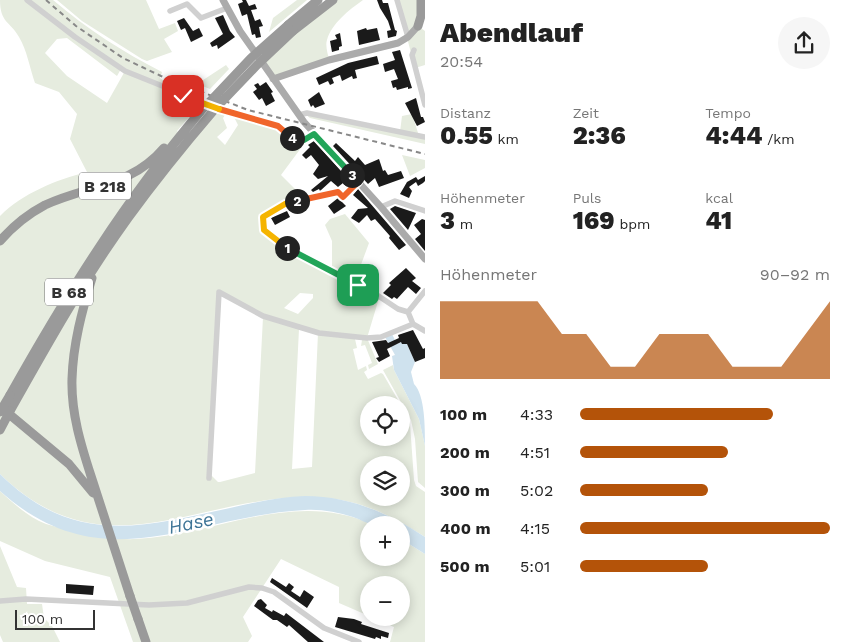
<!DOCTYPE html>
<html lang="de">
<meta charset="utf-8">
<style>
:root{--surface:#fff;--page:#f6f6f6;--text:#222;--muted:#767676;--accent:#b45309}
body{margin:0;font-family:"Work Sans",sans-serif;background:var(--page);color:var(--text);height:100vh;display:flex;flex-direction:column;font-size:19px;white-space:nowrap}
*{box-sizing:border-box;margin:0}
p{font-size:16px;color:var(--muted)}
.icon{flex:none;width:28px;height:28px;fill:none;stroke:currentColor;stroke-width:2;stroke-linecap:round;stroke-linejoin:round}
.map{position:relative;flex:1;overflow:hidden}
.panel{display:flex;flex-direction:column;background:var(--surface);width:420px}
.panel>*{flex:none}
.controls{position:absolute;left:360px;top:396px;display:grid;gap:10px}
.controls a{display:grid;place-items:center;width:50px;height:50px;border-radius:50%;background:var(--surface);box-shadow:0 2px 12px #0003;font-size:25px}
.scale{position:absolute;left:15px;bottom:12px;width:80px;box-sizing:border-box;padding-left:5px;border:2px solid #333;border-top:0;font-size:14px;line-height:18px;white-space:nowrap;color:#333;-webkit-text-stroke:4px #fff;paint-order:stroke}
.pin{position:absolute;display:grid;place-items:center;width:42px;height:42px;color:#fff;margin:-21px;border-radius:10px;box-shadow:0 2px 8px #0006}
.km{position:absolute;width:25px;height:25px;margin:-12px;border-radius:50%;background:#222;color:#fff;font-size:14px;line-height:25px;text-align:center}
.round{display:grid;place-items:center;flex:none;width:52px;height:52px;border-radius:26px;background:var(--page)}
.overview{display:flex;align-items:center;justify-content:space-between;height:85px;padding:0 15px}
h1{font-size:28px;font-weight:800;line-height:38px}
.figures{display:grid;grid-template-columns:repeat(3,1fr);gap:8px;height:85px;padding:5px 15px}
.figures div{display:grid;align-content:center}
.figures b{font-size:25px;font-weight:800}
.figures small{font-size:14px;font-weight:400}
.figures p{font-size:14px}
.chart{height:140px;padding:10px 15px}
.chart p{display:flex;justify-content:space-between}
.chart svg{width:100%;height:90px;margin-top:5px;fill:var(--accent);opacity:.7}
ul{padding:0 15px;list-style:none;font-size:16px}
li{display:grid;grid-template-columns:80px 60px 1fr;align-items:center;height:38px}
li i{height:12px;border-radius:6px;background:var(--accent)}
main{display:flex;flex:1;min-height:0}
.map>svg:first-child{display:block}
.green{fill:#e6ecdf;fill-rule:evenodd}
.water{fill:#cfe2ee}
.building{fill:#1a1a1a}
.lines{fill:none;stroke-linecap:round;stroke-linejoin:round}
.minor{stroke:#d0d0d0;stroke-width:5.5}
.major{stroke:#ababab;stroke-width:7}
.highway{stroke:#9a9a9a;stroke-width:9}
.rail{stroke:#888;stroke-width:2;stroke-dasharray:5 4;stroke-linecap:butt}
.highway-bridge{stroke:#9a9a9a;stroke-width:9}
.split-1-casing{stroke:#fff;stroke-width:10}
.split-2-casing{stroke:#fff;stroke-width:10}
.split-3-casing{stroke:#fff;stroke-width:10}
.split-4-casing{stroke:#fff;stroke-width:10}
.split-5-casing{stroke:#fff;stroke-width:10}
.split-6-casing{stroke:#fff;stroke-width:10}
.split-1{stroke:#22a559;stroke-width:6}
.split-2{stroke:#f5b400;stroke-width:6}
.split-3{stroke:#f0652b;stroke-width:6}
.split-4{stroke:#22a559;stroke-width:6}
.split-5{stroke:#f0652b;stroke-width:6}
.split-6{stroke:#f5b400;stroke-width:6}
.labels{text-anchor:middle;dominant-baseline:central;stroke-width:5;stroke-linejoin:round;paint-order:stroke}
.shield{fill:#fff;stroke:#707070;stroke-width:1}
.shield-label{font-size:16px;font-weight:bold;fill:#333}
.water-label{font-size:19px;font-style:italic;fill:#3f7597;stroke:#fff}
</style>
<main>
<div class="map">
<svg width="425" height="642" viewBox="0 0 425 642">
<rect width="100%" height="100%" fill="#fff"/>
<path class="green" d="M0 0H53C87 29 123 52 162 72L160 78 183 96 209 102 196 109 177 131 181 135 95 266 216 108 227 112 223 118 227 128 217 137 225 145 238 125 234 117 278 128 301 148 281 175 305 199 263 217 264 230 290 250 332 273V241L325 225 330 219 345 214 369 243 359 270 380 295 367 338 378 364 369 369 368 365 372 363 365 345 361 346 362 340 355 339 357 348 353 349 358 370 366 366 367 370 364 372 368 379 381 373 383 374 401 405H369V438H401V406L410 424 414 480 416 486 425 492V537C394 517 361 500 324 498 203 489 108 579 0 474V216C23 193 56 180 87 172L70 139 77 114 59 92 35 83C30 69 27 50 19 37 10 21 0 23 0 0ZM67 38 117 76 121 69 125 71 107 103 67 76 45 53 57 39ZM219 293 263 317 255 473 220 482H218L211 475ZM300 293 313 294V298L298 314 284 308ZM299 329 318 333 312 467 292 469ZM369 465H401V498H369Z
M57 0H146L159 29 175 23 178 31 164 39 172 52 147 61 142 59 82 21Z
M297 0H307L269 32 273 18Z
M333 0H363C349 10 332 23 327 40 325 46 328 54 329 60L273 79 261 61Z
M397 0H419L418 26 425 31V65L415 68Z
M226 65 229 69 210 89 197 84Z
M304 113 400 132 402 116 412 114 419 136 425 137V144L310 118Z
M402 155 425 160V168L410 176Z
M393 365 394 370 419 419 425 446V488L418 482 415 439 411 420 383 370Z
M0 491C13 503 29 518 46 524 58 528 71 529 84 532 101 536 118 540 136 539 217 535 294 488 374 525H369V558H401V539L425 554V642H390L394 627 373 618H401V585H369V616L339 603V587L281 559 243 617 252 636 248 642H133L110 577 45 561 0 541Z
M0 546 17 587 26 588 27 604H42L44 618 52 626 60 642H3L0 635Z"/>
<path class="water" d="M392 334 397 344 401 342 407 344 415 362 411 372 414 384C425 395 425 427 425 446L419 419 394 370 392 356 395 355 385 337Z
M0 474C73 546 140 528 230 508 255 502 280 497 305 496 349 496 389 513 425 537V554L401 539V525C393 525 383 527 375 525 367 524 360 519 353 517 337 512 321 509 305 510 191 516 103 583 0 491Z"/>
<path class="building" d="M242 0H246L249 6 255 4 257 9 251 10 255 21 260 19 263 26 259 27 261 37 256 38 255 34 252 35 247 14 242 16 238 4 243 2Z
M377 0H382L383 3H388L395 30 397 31 396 36 388 38 387 31 391 30 388 21 380 8Z
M223 15 230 31 235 37 218 49 217 45 212 47 210 43 223 34 215 18Z
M184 18 193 31 199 28 203 36 191 42 185 28 181 30 177 21Z
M366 28 367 30 377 28 380 40 359 45 357 31Z
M340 33 342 46 339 47V50L332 52 330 41 337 39 335 35Z
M400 50 412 88 408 89V87L397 90 396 87 393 88 391 81 398 79 394 69 385 72 383 64 395 60 392 52Z
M377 56 379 64 355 70 357 78 353 79 352 76 342 81 340 75 332 78 334 83 330 85 328 81 319 85 316 78 348 63Z
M266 82 273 92 271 93 275 101 266 106 262 98 259 100 253 92 257 89 254 85 258 83 260 86Z
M319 92 325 104 315 108 313 105 311 107 308 100Z
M416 98 421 117H423L425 122 417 126 405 103Z
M314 141 351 182 347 187 343 183 338 187 331 181 320 191 319 189 313 192 311 190 328 176 318 179 313 174 319 165 311 155 306 159 302 155 310 147 308 145Z
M336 143 355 161 358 157 365 165 379 159 383 171 385 170 388 175 401 171 404 178 379 187 375 178 368 184 333 146Z
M425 176V181L423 183 418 186 416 182 409 187 412 191 409 198 400 194 407 182 416 177 418 180Z
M358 189 406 245 399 250 389 238 390 236 375 219 371 221 367 215 359 223 351 218 358 209 368 208 353 195Z
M338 198 346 206 334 214 328 206Z
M395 206 416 213 408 230 390 209Z
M287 211 290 217 275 225 271 218Z
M422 219 425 220V251L415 239 421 234 414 225Z
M406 268 416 278 412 281 421 288 416 294 408 287 397 299 394 297 392 299 383 293 391 285 389 283Z
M413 330 423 349 425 348V358L415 362 407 344H402L401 342 387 349 390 356 379 362 376 358 379 357 372 342 386 340 388 343 399 338 398 335Z
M272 578 286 587 289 583 294 587 291 591 300 597 304 590 314 597 307 608 270 582Z
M66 584 94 586 93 595 66 593Z
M261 599 267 605 265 608 272 612 273 610 284 616 286 613 324 642H308L289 625 287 627 277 620H273L254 606 258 600Z
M338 617 354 619 362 622 361 624 389 633 388 638 381 636V639L376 637 375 639 335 627Z"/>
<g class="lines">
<path class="minor" d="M27 0 75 37 125 71 232 114 278 126 292 138 304 139 315 134
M397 0 408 37
M170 11 187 4 201 18 227 8
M414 50 412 55 425 105
M299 115 307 113 425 137
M358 182 343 197 338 192C309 197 288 203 263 217L264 230 290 250 377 295 398 309 408 312
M381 207 395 201 425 211
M408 312 413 324 425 331
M408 312 425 291
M209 478 219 292 263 316 319 333 367 338 381 337 413 324
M0 601 26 599 149 605 187 603 249 587 262 588 274 592 324 628 359 642"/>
<path class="major" d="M223 0 240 31 304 122 381 207 425 259
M273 79 329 60 398 43 408 37 418 26"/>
<path class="highway" d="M288 25 318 0
M418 26 421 16V0
M293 31 333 0
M0 241C13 226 28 214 45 205 88 185 131 187 164 148
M92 278C82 311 73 344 72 379 71 413 81 445 91 476 104 516 117 556 130 596
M10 395C66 295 126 199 200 112
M3 409 69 464 93 493
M10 411C47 345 84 279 128 218 155 181 184 145 214 110
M138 619 146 642"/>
<path class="rail" d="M46 0 76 26 123 58 161 76 248 110 425 154"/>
<path class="highway-bridge" d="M214 110 257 65 293 31
M200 112 251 58 288 25
M0 412 10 395
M0 430 10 411
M130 596 138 619"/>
</g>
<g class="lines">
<g class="split-1-casing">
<path id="split-1" d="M287 248 358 285"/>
</g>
<g class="split-2-casing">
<path id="split-2" d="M287 248 264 230 263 217 285 204 297 201"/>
</g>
<g class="split-3-casing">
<path id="split-3" d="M297 201 338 192 343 197 358 182 352 175"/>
</g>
<g class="split-4-casing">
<path id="split-4" d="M292 138 304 140 314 134 352 175"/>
</g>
<g class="split-5-casing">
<path id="split-5" d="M219 109 278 126 292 138"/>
</g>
<g class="split-6-casing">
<path id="split-6" d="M183 96 219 109"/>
</g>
<use href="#split-1" class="split-1"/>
<use href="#split-2" class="split-2"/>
<use href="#split-3" class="split-3"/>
<use href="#split-4" class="split-4"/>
<use href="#split-5" class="split-5"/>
<use href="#split-6" class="split-6"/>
</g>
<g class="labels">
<g class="shield">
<rect x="79" y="172.5" width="52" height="27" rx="4"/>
<rect x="45" y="278.5" width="48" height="27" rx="4"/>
</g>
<g class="shield-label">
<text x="105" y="186">B 218</text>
<text x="69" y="292">B 68</text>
</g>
<g class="water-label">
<text transform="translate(191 523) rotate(-12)">Hase</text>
</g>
</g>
</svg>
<div class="controls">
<a><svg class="icon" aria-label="locate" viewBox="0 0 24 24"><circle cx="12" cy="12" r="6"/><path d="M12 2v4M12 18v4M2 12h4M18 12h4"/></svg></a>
<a><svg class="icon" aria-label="layers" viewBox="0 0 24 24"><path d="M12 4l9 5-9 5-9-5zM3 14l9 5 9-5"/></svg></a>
<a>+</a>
<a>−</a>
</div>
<div class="scale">100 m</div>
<div class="pin" style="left:358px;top:285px;background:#1e9e55"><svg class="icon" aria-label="arrive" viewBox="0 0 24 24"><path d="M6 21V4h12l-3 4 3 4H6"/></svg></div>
<div class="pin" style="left:183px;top:96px;background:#d93025"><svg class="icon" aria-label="check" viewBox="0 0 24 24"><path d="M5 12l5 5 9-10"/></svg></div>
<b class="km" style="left:287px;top:248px">1</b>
<b class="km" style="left:297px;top:201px">2</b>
<b class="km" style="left:352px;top:175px">3</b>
<b class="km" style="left:292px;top:138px">4</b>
</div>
<section class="panel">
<div class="overview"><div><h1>Abendlauf</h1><p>20:54</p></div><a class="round"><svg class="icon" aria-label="share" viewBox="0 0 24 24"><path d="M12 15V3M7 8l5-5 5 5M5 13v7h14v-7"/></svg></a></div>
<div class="figures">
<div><p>Distanz</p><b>0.55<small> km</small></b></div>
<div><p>Zeit</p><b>2:36</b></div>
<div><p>Tempo</p><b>4:44<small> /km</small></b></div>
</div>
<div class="figures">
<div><p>Höhenmeter</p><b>3<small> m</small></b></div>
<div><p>Puls</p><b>169<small> bpm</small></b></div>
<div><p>kcal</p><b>41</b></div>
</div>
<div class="chart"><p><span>Höhenmeter</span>90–92 m</p>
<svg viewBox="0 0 160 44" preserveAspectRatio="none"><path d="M0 44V6L10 6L20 6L30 6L40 6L50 22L60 22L70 38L80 38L90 22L100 22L110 22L120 38L130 38L140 38L150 22L160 6V44z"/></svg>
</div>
<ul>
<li><b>100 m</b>4:33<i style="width:77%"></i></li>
<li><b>200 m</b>4:51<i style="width:59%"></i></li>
<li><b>300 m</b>5:02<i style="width:51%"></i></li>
<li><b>400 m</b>4:15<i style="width:100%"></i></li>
<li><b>500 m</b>5:01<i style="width:51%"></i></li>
</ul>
</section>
</main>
